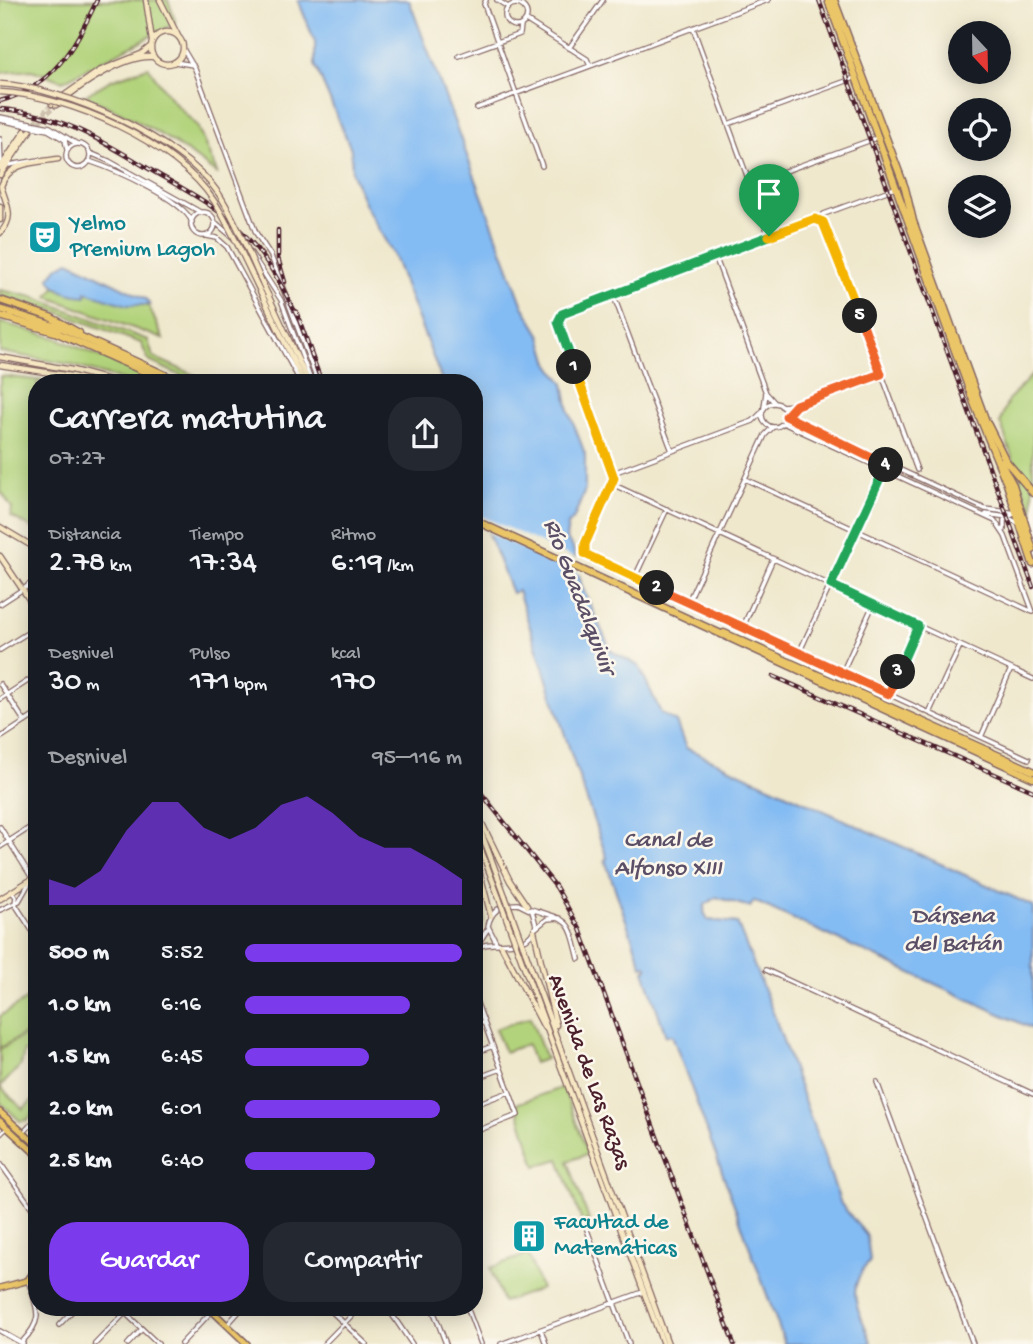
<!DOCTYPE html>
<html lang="es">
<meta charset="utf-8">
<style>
:root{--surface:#171b24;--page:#242831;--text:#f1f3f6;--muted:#9ea1a6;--accent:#7c3aed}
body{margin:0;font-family:"Gochi Hand",sans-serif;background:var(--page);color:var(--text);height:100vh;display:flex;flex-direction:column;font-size:26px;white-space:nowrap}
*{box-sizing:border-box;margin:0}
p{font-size:23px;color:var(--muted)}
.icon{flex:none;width:38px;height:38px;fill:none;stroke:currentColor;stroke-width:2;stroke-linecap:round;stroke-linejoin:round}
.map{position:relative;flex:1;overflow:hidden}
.details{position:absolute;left:28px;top:374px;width:455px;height:942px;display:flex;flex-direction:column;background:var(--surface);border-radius:28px;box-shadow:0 4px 18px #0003}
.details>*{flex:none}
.needle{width:46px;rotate:158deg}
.controls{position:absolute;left:948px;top:21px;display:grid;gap:14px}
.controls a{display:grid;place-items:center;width:63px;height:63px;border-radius:50%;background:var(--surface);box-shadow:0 4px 18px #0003;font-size:35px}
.pin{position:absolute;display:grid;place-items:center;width:60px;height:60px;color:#fff;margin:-72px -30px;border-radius:50% 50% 50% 0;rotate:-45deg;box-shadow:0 0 7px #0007}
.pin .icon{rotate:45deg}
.km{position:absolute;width:35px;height:35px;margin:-18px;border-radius:50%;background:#222;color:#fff;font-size:19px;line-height:35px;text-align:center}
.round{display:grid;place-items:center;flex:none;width:74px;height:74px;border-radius:28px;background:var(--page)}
.summary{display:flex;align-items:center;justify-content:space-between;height:119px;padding:0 21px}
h1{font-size:38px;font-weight:600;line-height:52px}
.figures{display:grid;grid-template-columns:repeat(3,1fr);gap:10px;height:119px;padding:7px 21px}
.figures div{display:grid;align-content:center}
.figures b{font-size:30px;font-weight:600}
.figures small{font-size:19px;font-weight:400}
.figures p{font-size:19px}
.chart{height:196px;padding:14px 21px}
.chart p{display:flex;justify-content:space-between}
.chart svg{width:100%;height:126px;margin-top:7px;fill:var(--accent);opacity:.7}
.primary-button{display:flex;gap:14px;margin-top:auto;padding:14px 21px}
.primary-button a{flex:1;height:80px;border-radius:28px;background:var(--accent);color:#fff;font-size:28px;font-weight:600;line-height:80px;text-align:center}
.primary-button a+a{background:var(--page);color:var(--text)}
ul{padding:0 21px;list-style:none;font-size:23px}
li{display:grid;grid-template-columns:112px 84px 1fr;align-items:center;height:52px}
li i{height:18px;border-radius:9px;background:var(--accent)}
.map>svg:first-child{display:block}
.green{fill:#b2d37b;stroke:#7e7953;stroke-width:2}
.water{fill:#83bbf3;stroke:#666d8f;stroke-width:2}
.pier{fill:#efe8cd}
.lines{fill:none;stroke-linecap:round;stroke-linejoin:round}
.secondary-tunnel{stroke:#cec0ad;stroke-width:4.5;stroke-dasharray:4.5 2;stroke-linecap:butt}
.pedestrian-casing{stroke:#846564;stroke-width:5}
.minor-casing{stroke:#846564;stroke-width:6}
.tertiary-casing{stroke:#846564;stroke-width:6}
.secondary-casing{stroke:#846564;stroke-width:7}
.primary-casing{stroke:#846564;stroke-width:8}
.trunk-casing{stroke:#846564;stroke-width:9}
.motorway-casing{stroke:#846564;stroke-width:9}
.pedestrian{stroke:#fff;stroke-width:2.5}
.minor{stroke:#fff;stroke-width:3.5}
.tertiary{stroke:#fff;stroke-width:3.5}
.secondary{stroke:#f7e8c3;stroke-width:4.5}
.primary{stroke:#ebc669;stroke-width:5}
.trunk{stroke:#ebc669;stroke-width:6}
.motorway{stroke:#ebc669;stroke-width:6}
.rail-casing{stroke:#4a1f2b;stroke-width:4.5}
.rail{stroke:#fbf7ec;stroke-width:2;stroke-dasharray:5;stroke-linecap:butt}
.secondary-bridge-casing{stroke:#846564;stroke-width:7;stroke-linecap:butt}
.secondary-bridge{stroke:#f7e8c3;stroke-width:4.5}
.split-1-casing{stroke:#fff;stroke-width:14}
.split-2-casing{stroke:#fff;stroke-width:14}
.split-3-casing{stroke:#fff;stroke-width:14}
.split-4-casing{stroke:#fff;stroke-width:14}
.split-5-casing{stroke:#fff;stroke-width:14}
.split-6-casing{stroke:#fff;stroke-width:14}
.split-1{stroke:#22a559;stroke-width:9}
.split-2{stroke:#f5b400;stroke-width:9}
.split-3{stroke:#f0652b;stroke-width:9}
.split-4{stroke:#22a559;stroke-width:9}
.split-5{stroke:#f0652b;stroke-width:9}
.split-6{stroke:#f5b400;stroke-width:9}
.labels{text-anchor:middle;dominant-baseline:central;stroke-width:5;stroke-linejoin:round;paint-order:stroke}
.culture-label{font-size:23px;fill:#0d838f;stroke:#fbf7ec;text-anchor:start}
.street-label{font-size:23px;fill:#4a1f2b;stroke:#fbf7ec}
.water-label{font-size:24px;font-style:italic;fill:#5b4e67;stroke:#fbf7ec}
</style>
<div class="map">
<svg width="1033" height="1344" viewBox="0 0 1033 1344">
<rect width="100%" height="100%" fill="#fbf7ec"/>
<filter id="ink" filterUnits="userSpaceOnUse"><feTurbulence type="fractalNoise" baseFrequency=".0143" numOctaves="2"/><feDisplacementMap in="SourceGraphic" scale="14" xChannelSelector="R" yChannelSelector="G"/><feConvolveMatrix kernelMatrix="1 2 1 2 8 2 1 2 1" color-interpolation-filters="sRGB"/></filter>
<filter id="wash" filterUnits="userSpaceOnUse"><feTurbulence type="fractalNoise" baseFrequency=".00686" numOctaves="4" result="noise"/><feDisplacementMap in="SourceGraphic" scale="28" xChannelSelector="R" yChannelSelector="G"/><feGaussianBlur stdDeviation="1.57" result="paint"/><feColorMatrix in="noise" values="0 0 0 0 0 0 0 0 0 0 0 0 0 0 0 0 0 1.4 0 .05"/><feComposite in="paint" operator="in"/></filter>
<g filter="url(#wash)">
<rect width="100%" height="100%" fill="#efe8cd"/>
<path class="green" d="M0 0H168L176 23 63 81 32 70 0 73Z
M148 67 171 99 197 126 218 175C176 141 133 116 84 96L111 80Z
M55 287C73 295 71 291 87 292 108 294 126 305 149 306L163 339 48 297Z
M0 290 33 297 148 340 153 357 212 383H197L149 361 141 343 44 307 0 296Z
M0 322 56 338 162 383H132L68 364 0 352Z
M1033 374V516L1000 422 1008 400Z
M0 376 65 383H37V531L11 516 12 508 0 490Z
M474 866C482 894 493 917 474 943Z
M37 993V1027L0 1048V1016Z
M530 1017 546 1059 534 1063 527 1044 505 1052 495 1029Z
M37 1028V1045L24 1051 21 1065 0 1087V1049Z
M0 1087 23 1109 37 1096V1110L27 1120 20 1121 0 1102Z
M563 1087 588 1154 568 1161 589 1220 582 1222 559 1159 536 1166 516 1104Z
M528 1254 541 1289 503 1302 490 1268Z"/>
<path class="water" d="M298 0H409L523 306 541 336 549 363 564 384 569 411 585 454V490L574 518 568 525 566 538 573 548 582 587 611 651 639 666 661 713 676 722 686 748 1033 906V1029L754 901 750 907 716 897 705 905 704 912 708 920 737 923 774 1015 841 1204 867 1236 870 1261C842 1291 860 1310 872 1344H785L672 1035 666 1036 644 971 648 969 646 965 642 966 605 860 607 858C575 770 548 681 518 591L512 593 474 499V383H443L393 254 365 205 352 173 351 149 315 65V42Z
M69 261 146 299 150 305H127L86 292V296C70 295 58 292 49 278L57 268Z"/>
<path class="pier" d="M479 515 579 560 583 576 486 532Z"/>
</g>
<g filter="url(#ink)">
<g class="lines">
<path class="secondary-tunnel" d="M25 131 52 104
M30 131 56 105"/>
<g class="pedestrian-casing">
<path id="pedestrian" d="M0 1135 7 1128"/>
</g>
<g class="minor-casing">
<path id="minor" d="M486 0 484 4 542 166
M497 0 508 7
M505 15a11 11 0 1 1 22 0a11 11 0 1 1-22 0Z
M527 21 587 59 590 66
M693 28 769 236
M569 48 603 0
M183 49 195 69 256 233 271 256 318 383
M459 56 520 34 521 26
M175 62 193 65
M477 108 768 0
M728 124 852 79
M749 184 874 139
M817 220 824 214 895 188
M715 256 766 393 775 403
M613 294 672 451
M762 415a12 12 0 1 1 24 0a12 12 0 1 1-24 0Z
M781 406 796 405 881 374
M764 407 766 393
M786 417 985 509 1017 513
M783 423 995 521 1005 536 1033 612
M917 470 828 228 819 220 567 310 559 318V327L614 478 585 544V554L1029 759
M613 473 753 421 761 413
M745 479 1033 612
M612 484 1033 679
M986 514 1007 517 1018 523
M1004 530V520L1015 513
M635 577 667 509
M28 585 37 590
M688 602 765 435 772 428
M0 604 37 580
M743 627 773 559
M0 650 37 627
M799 653 884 469
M842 673 873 605
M0 684 25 722
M889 694 918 626
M929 713 960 646
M981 737 1011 669
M0 738 37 714
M0 847 37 823
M12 892 16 897 15 904 37 938
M531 909C570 921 569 918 579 959
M536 928 547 919 560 918
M766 970 1033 1094
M474 995 518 1115 474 1132
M474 1026 484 1022
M474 1053 493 1046
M474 1079 501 1069
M877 1082 973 1344
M474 1105 509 1092
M24 1132 37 1118
M0 1163 37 1215
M617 1216 586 1227 629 1344
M327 1307 366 1344
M387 1307 412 1344
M432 1307 446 1344
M467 1307 481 1344
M59 1325 76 1307
M227 1325 243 1307
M541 1330 546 1344
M0 1331 23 1344
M22 1342C45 1318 37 1310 28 1280
M95 1344 125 1313
M128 1344 142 1329
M181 1344 212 1311
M324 1344 360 1307
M501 1344 643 1292"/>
</g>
<g class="tertiary-casing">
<path id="tertiary" d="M0 117 50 127 77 144
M0 120 48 130 65 140 67 150
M0 139 1 164
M66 156a12 12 0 1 1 24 0a12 12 0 1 1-24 0Z
M90 153 109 161 202 213
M89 161C113 169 183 199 192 222
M9 165 39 160
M191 224a12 12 0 1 1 24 0a12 12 0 1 1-24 0Z
M215 222 245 248
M207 236 217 238 227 247 301 383
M251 253 281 300 312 383
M0 699 37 675
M0 827 32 878 19 901 0 910
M476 947 487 930
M474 950C492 935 527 956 536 925L532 911 518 904C503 904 491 910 488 926L496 942
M119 1307 158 1344"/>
</g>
<g class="secondary-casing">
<path id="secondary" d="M146 0 152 41
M160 0 178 36
M151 48a16 16 0 1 1 32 0a16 16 0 1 1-32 0Z
M52 104 99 71 141 54 151 46
M56 105C78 87 124 54 154 57
M0 168 25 131
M0 175 30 131
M0 206V220
M0 233C16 217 6 204 1 186 10 161 34 163 58 159
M268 295 309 383
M263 297 304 383
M0 357 72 370 120 383
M0 365 71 376 98 383
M0 527 37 549
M0 556 37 611
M474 807 510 881 527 906
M474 813 505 896
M474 831 499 898
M474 850 491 916
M0 899 37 876
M534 931 556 1025
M501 945 544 1027
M525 951 668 1344
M519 953 663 1344"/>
</g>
<g class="primary-casing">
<path id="primary" d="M0 1112 37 1145
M0 1121 37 1155
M28 1280 37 1267
M0 1288 37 1278
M208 1307 247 1344"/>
</g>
<g class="trunk-casing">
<path id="trunk" d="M828 0 974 403 1007 484 1033 564
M834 0 905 188 913 221 988 427
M1000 461 1013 485 1033 550"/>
</g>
<g class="motorway-casing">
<path id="motorway" d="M0 300 50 317 79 333
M0 309 64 329 183 383
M0 316 55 332 170 383
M988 425 1006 461 1033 493
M474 520 1033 778
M724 633 1033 771"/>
</g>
<use href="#pedestrian" class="pedestrian"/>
<use href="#minor" class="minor"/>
<use href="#tertiary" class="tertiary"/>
<use href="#secondary" class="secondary"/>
<use href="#primary" class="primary"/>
<use href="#trunk" class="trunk"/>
<use href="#motorway" class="motorway"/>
<g class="rail-casing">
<path id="rail" d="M819 0 1033 587
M0 101C52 88 76 46 97 0
M0 109C62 113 110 146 161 176 191 193 220 209 244 234 268 259 284 289 299 320
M278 230V258L285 282
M296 311 311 352
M311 353 322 383
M773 676 1033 791
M474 784 556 887 580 929 734 1344"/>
</g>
<use href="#rail" class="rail"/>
<g class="secondary-bridge-casing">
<path id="secondary-bridge" d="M0 84C65 87 182 139 219 194 239 225 252 262 268 295
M0 92C68 95 177 143 214 201 233 231 247 265 263 297
M505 896 525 951
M499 898 519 953"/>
</g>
<use href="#secondary-bridge" class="secondary-bridge"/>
</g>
</g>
<g class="lines" filter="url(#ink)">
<g class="split-1-casing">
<path id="split-1" d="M574 367 558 322 562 314 769 236"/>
</g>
<g class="split-2-casing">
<path id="split-2" d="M574 367 614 478 585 544V554L657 588"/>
</g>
<g class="split-3-casing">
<path id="split-3" d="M657 588 889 694 898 672"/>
</g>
<g class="split-4-casing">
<path id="split-4" d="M886 465 831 585 918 626 898 672"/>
</g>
<g class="split-5-casing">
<path id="split-5" d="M860 316 881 374 796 405 786 416 886 465"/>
</g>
<g class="split-6-casing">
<path id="split-6" d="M769 236 815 219 823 222 860 316"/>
</g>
<use href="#split-1" class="split-1"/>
<use href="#split-2" class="split-2"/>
<use href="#split-3" class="split-3"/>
<use href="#split-4" class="split-4"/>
<use href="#split-5" class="split-5"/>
<use href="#split-6" class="split-6"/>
</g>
<defs>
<g id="theatre-square" transform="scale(1.75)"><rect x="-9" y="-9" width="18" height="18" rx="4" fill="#0f9aa8" stroke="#fbf7ec"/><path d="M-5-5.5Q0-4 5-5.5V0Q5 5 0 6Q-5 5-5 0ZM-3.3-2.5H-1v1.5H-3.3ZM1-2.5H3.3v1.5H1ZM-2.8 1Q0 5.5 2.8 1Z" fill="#fff"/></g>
<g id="building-square" transform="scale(1.75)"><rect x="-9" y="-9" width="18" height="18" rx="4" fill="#0f9aa8" stroke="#fbf7ec"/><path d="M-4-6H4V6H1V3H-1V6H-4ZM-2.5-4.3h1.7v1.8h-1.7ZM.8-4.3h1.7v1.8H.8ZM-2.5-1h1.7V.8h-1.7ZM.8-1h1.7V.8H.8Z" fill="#fff"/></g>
</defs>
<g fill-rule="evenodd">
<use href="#theatre-square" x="45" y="237"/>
<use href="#building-square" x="529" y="1236"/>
</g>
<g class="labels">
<g class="culture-label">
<text x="70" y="224">Yelmo<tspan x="70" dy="26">Premium Lagoh</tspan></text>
<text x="554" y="1223">Facultad de<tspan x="554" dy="26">Matemáticas</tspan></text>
</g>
<g class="street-label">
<text transform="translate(588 1072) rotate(70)">Avenida de Las Razas</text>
</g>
<g class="water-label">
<text transform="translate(578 597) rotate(69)">Río Guadalquivir</text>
<text x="668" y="841">Canal de<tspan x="668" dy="28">Alfonso XIII</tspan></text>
<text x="953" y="917">Dársena<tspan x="953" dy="28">del Batán</tspan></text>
</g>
</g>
</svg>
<div class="controls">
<a><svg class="needle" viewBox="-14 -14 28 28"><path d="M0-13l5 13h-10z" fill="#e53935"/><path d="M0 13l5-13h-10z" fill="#9ea1a6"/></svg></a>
<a><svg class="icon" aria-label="locate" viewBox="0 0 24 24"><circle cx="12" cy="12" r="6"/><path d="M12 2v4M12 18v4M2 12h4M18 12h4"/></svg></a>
<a><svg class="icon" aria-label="layers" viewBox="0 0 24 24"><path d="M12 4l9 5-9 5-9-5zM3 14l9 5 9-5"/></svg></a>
</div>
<div class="pin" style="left:769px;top:236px;background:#1e9e55"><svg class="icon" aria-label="arrive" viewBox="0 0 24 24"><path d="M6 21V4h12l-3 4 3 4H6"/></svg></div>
<b class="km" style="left:574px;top:367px">1</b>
<b class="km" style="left:657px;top:588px">2</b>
<b class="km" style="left:898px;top:672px">3</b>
<b class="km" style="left:886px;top:465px">4</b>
<b class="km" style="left:860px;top:316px">5</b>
<section class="details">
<div class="summary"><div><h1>Carrera matutina</h1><p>07:27</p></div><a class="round"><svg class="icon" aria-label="share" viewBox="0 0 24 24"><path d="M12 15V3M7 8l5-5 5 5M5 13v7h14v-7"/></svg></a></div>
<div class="figures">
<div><p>Distancia</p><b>2.78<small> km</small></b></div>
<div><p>Tiempo</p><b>17:34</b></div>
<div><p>Ritmo</p><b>6:19<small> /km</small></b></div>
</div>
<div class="figures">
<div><p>Desnivel</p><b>30<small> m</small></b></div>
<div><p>Pulso</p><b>171<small> bpm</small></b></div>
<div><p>kcal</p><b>170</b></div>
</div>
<div class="chart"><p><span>Desnivel</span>95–116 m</p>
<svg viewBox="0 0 160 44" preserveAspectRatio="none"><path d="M0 44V35L10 38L20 32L30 18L40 8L50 8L60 17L70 21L80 17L90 9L100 6L110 12L120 20L130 24L140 24L150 29L160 35V44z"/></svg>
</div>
<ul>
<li><b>500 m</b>5:52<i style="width:100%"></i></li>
<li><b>1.0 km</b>6:16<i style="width:76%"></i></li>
<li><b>1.5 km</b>6:45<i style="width:57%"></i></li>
<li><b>2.0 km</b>6:01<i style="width:90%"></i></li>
<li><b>2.5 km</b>6:40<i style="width:60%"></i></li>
</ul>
<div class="primary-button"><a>Guardar</a><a>Compartir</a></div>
</section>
</div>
